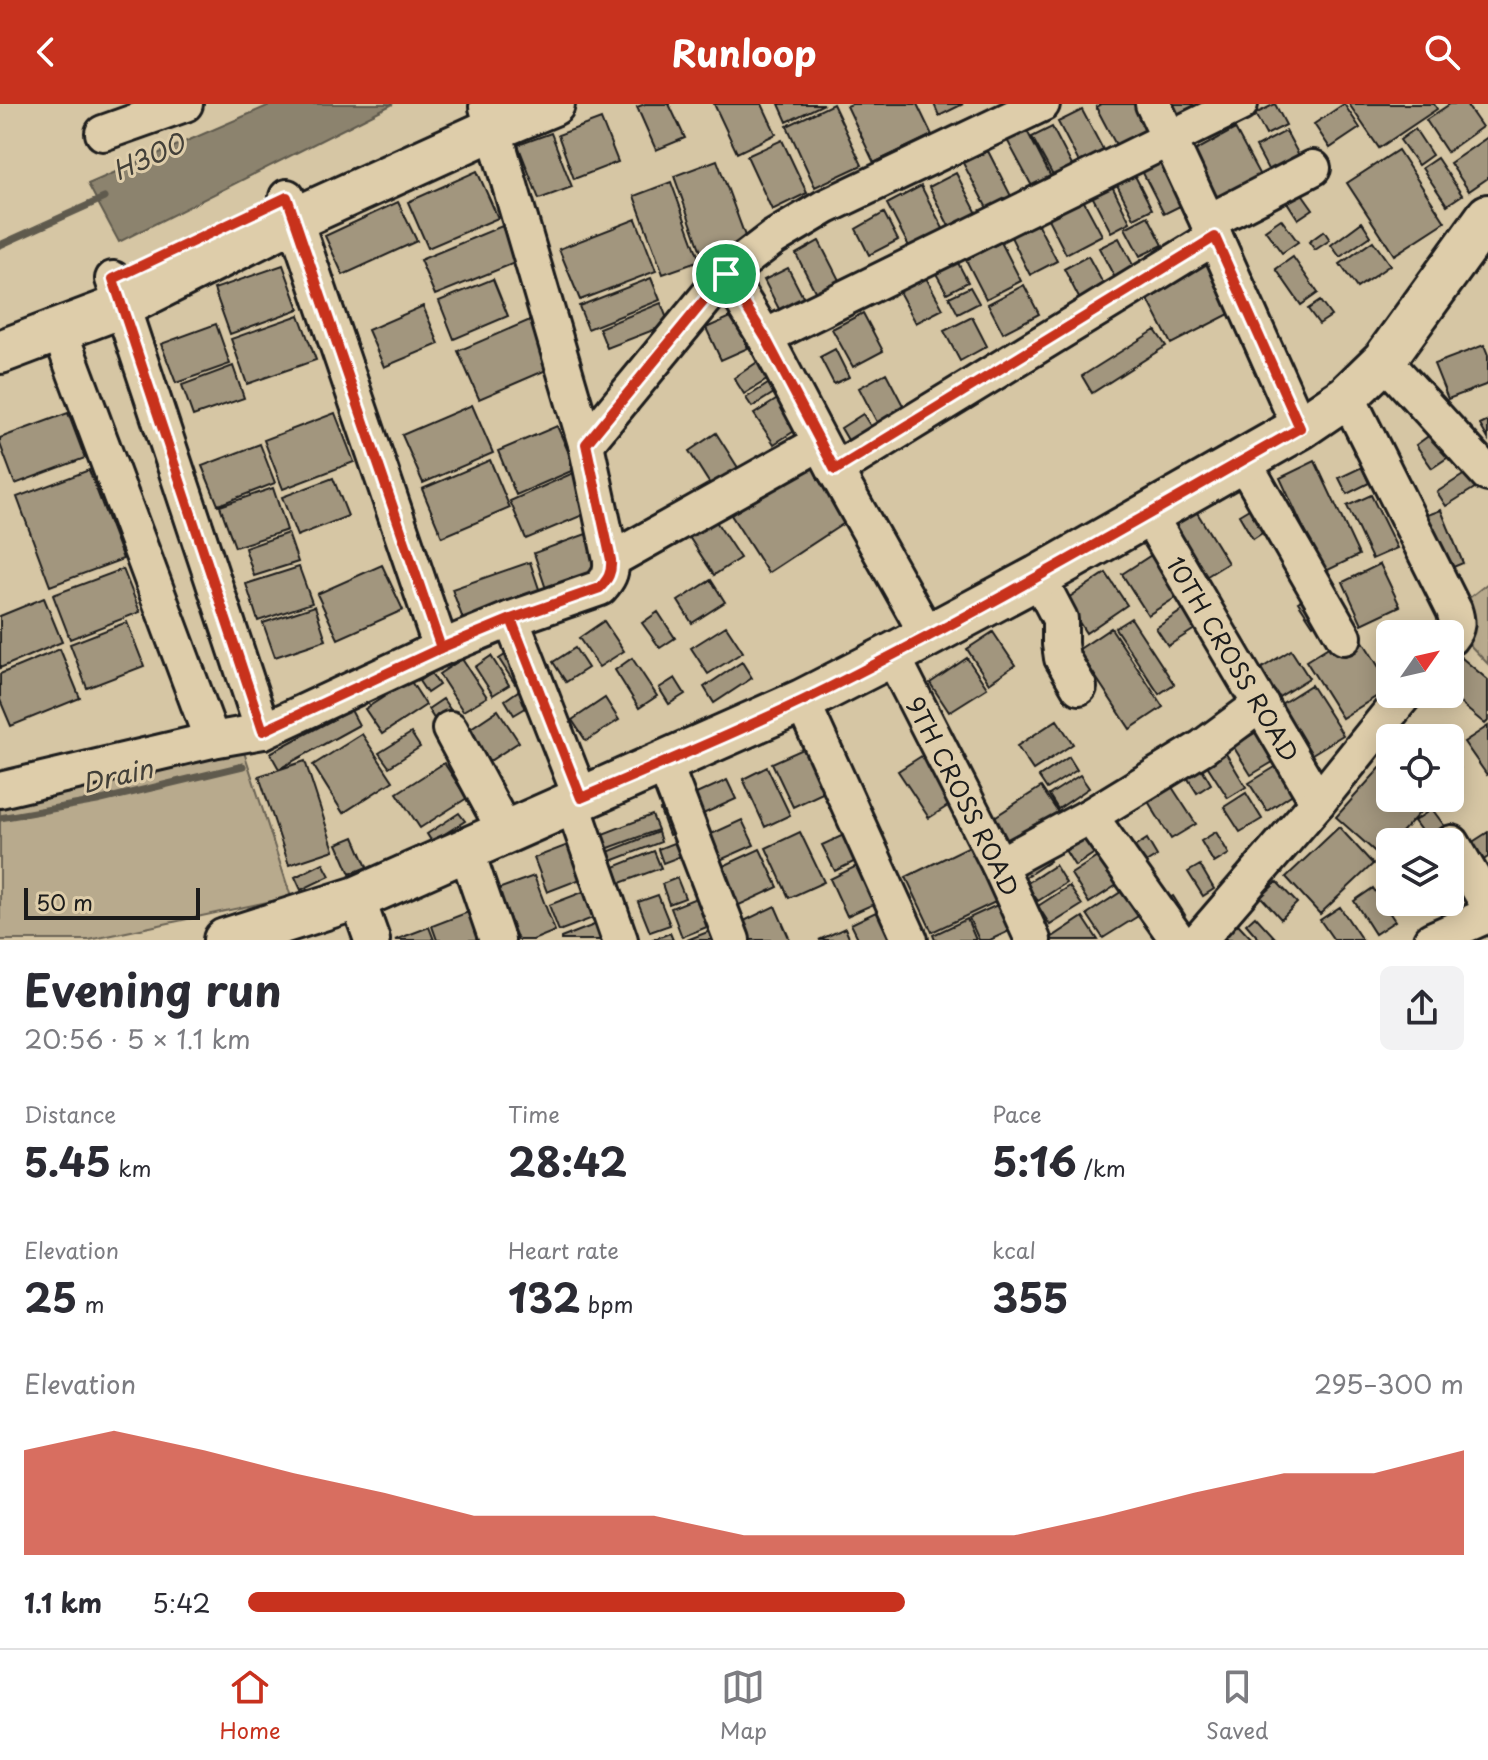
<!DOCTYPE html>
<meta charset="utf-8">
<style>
:root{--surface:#fff;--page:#f2f2f3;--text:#2b2b33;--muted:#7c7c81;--line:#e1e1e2;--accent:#c8321e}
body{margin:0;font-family:"Playpen Sans",sans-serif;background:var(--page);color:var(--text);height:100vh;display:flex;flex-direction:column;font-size:30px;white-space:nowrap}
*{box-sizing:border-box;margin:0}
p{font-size:26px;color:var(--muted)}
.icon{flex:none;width:44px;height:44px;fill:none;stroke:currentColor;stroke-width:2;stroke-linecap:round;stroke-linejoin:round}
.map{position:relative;height:836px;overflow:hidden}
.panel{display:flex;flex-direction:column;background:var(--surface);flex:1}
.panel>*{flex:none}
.needle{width:52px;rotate:56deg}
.buttons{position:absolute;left:1376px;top:516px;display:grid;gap:16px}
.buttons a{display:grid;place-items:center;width:88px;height:88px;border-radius:12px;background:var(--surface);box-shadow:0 4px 20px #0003;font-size:40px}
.scale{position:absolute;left:24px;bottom:20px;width:176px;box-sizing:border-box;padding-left:8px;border:4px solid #1c1c1c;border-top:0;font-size:22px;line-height:28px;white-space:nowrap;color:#1c1c1c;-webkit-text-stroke:6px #decdaa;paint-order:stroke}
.pin{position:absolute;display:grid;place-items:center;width:68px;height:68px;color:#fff;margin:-34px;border:4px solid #fff;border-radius:50%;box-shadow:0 2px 8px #0007}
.round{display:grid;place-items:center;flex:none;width:84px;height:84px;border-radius:12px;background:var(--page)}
.headline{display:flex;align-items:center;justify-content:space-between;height:136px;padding:0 24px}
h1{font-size:44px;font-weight:700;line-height:60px}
.metrics{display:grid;grid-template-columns:repeat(3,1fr);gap:12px;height:136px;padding:8px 24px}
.metrics div{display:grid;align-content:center}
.metrics b{font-size:40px;font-weight:700}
.metrics small{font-size:22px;font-weight:400}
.metrics p{font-size:22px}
.chart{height:224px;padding:16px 24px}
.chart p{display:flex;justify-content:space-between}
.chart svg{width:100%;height:144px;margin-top:8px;fill:var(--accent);opacity:.7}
ul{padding:0 24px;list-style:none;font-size:26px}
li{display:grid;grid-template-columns:128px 96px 1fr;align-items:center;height:60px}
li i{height:20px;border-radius:10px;background:var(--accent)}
header{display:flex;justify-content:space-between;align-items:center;height:104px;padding:0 24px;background:var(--accent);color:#fff;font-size:36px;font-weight:700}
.tabs{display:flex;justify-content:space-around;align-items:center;height:112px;border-top:2px solid var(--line);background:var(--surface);font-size:22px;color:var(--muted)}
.tabs a{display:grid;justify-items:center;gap:4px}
.tabs .active{color:var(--accent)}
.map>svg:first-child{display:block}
.green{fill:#b8aa8d;stroke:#6a6354;stroke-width:2}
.water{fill:#8c836e;stroke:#5f5a4d;stroke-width:2}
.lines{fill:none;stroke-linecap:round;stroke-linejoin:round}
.stream{stroke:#5f5a4d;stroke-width:7}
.building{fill:#a2967e;stroke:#1c1c1c;stroke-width:2}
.minor-casing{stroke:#1c1c1c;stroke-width:40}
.major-casing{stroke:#1c1c1c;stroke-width:48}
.minor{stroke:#decdaa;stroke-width:34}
.major{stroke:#decdaa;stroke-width:42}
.route-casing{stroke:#fff;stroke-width:16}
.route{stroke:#c8321e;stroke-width:10}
.labels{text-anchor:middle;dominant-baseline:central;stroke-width:6;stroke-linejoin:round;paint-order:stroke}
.street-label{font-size:24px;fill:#1c1c1c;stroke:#decdaa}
.water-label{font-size:26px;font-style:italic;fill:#434039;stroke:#decdaa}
</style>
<header><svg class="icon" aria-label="back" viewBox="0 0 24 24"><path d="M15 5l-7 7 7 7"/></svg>Runloop<svg class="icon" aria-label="search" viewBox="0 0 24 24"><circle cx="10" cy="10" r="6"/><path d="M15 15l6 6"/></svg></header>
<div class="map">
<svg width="1488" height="836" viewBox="0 0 1488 836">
<rect width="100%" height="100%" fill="#d6c6a4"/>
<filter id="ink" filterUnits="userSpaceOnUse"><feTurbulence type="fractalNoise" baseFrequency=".0125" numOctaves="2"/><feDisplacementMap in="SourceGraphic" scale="16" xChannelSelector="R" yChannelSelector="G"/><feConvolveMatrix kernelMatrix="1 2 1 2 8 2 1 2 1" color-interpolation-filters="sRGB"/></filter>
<g filter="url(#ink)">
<path class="green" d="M1488 479V560L1466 537 1464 498Z
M244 648 291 793 89 836H0V700Z"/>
<path class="water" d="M272 0H393L119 138 88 80Z"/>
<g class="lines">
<path class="stream" d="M0 141 104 94
M0 714 97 697 243 662"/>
</g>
<path class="building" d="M645 0H669L685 34 656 46 637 3Z
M714 0H762L776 30 737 49Z
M779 0H824L787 18Z
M833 0 862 61 815 83 787 22Z
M852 0H917L932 31 874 59 847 2Z
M934 0H963L939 12Z
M1101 0H1136L1149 24 1116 41 1096 3Z
M1159 0H1193L1197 8 1170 21Z
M1275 0 1286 21 1266 31 1255 10Z
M1344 0 1360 24 1330 44 1314 20Z
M1349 0H1434L1437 5 1379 44Z
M1450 0H1466L1482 23 1447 48 1426 16Z
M1082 6 1107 53 1083 66 1058 18Z
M601 15 618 58 574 75 558 31Z
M1025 23 1052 75 1033 84 1006 34Z
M1052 23 1076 69 1057 79 1032 33Z
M1235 25 1265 81 1220 105 1191 49Z
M1415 25 1432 51 1418 61 1400 36Z
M1286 27 1301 55 1271 71 1256 43Z
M551 29 572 83 539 95 518 41Z
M1488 33V74L1469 87 1450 59Z
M782 36 807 89 772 106 747 52Z
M1398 46 1445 118 1394 151 1347 79Z
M988 47 1013 96 989 108 963 59Z
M1437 54 1462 91 1447 101 1422 64Z
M717 56 749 143 705 159 674 72Z
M1162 57 1184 100 1164 110 1142 67Z
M477 67 498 114 428 144 408 98Z
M956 69 980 115 953 130 929 83Z
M1134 70 1152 105 1134 114 1116 79Z
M671 78 700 157 663 170 634 92Z
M1111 80 1130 118 1111 128 1091 90Z
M921 82 948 134 914 152 887 100Z
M1301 88 1313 105 1298 115 1287 98Z
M1082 94 1102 131 1066 150 1047 113Z
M398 98 417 137 343 171 325 132Z
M884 109 898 136 869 151 856 125Z
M1148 112 1163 141 1140 152 1125 124Z
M636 115 656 167 580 196 559 145Z
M1281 115 1298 138 1282 149 1265 126Z
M1036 117 1057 157 1030 171 1010 131Z
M1362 118 1371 132 1340 153 1331 141Z
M502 122 517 158 435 191 420 156Z
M1324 127 1330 136 1315 146 1309 138Z
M1119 134 1134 163 1115 174 1099 144Z
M819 137 839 176 816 189 796 150Z
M1373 137 1390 161 1357 184 1340 160Z
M1001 138 1021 177 986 195 966 156Z
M1088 152 1105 183 1080 196 1064 165Z
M1209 152 1237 206 1171 240 1143 186Z
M1293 153 1318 189 1301 201 1276 165Z
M956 155 968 178 947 189 934 166Z
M283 161 299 205 230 230 214 185Z
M788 164 804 195 780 207 764 176Z
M924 170 943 205 916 219 897 184Z
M651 174 660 196 588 225 579 202Z
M493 175 508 212 454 235 439 197Z
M1024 181 1039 210 1003 229 988 200Z
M970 183 979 199 958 210 949 193Z
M1320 197 1331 212 1319 220 1308 205Z
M661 199 669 220 607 244 599 224Z
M423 202 439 240 384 263 368 226Z
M863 209 883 247 853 263 832 225Z
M299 211 316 256 247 280 231 235Z
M733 212 748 244 721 256 706 224Z
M972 213 987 242 960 257 944 227Z
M530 216 551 264 479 295 458 247Z
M216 220 230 260 176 279 161 240Z
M1155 226 1166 242 1092 289 1082 272Z
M1484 241 1488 251V280L1448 295 1434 260Z
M835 245 849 273 834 280 820 253Z
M759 257 770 274 744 290 734 274Z
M233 262 244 294 193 312 182 281Z
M886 269 908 311 881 326 859 284Z
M771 278 777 287 752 303 746 294Z
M787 289 807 319 774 340 754 310Z
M472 301 493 349 423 379 402 331Z
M68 309 85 354 15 380 0 340V334Z
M335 309 354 358 283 385 264 336Z
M863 310 878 334 855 348 841 324Z
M1488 317V335L1480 321Z
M557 322 576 365 516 391 498 347Z
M1434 328 1450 352 1432 364 1416 341Z
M716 329 742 370 715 388 689 347Z
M260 340 275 379 218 401 202 362Z
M490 356 510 404 442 433 422 385Z
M1315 357 1359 451 1324 468 1280 374Z
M812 358 849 416 768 469 731 411Z
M1362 363 1369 379 1347 390 1339 374Z
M89 366 123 455 50 482 17 393Z
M1471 366 1481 380 1446 402 1437 388Z
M573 369 590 408 526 435 510 397Z
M333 374 348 412 297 432 282 393Z
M273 384 287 426 235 443 220 402Z
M1371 391 1397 444 1372 455 1347 402Z
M1259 399 1273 422 1253 435 1239 411Z
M1441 406 1463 459 1439 469 1417 415Z
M1196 407 1228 459 1204 474 1171 422Z
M715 416 740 454 714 471 689 433Z
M288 429 298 458 254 472 245 444Z
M586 430 600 469 547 488 534 449Z
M1156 448 1183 489 1148 511 1122 470Z
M530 458 541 491 464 518 452 485Z
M1380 460 1400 502 1362 520 1343 478Z
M382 461 403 506 338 535 317 490Z
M299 463 312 499 258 517 246 480Z
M123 465 140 508 70 535 53 491Z
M1106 469 1127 501 1086 529 1065 496Z
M711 476 725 498 692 519 678 497Z
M1316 487 1330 511 1313 521 1298 498Z
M44 494 62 538 0 564V512Z
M315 502 326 536 275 553 263 519Z
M1186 504 1198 523 1168 542 1156 524Z
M658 508 675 534 660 544 642 519Z
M1131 514 1174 580 1159 590 1115 524Z
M604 517 624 547 599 563 579 534Z
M127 518 144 562 87 584 70 540Z
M726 522 743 548 708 570 691 544Z
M1111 524 1163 603 1130 625 1078 546Z
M1356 526 1390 581V584L1342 614 1306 557Z
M993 528 1015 561 989 579 967 545Z
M575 544 588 564 566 578 553 558Z
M60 545 80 594 11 622 0 596V570Z
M514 545 531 570 515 580 499 555Z
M1291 546 1309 574 1274 596 1257 567Z
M1456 549 1488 576V617L1485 620 1449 590 1450 557Z
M491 552 509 581 493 591 475 563Z
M632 554 657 592 639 604 615 566Z
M967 554 987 584 949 608 930 579Z
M462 555 487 593 463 607 439 570Z
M742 558 752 574 714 599 704 583Z
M431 569 439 581 427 589 419 577Z
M675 574 685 590 669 600 659 584Z
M410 576 426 601 382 630 365 605Z
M1311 581 1343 631 1304 655 1273 605Z
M524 583 534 599 514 611 505 596Z
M605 594 619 616 586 637 572 616Z
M443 595 454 611 438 621 428 605Z
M351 606 359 621 279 665 270 649Z
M498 606 519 638 479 664 459 632Z
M1057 616 1073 640 1033 666 1017 642Z
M1488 622V670L1487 671 1464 638Z
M1416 624 1426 634H1407Z
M1260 626 1278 655 1251 671 1233 642Z
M411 629 420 643 389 663 379 649Z
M362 630 393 677 343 709 313 661Z
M812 641 833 684 793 703 772 659Z
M1222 643 1246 683 1228 694 1203 655Z
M931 646 962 693 929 714 898 667Z
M1069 653 1077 666 1047 685 1039 673Z
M1390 653V694H1433L1393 738H1390V741L1380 752 1336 713Z
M1197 656 1211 680 1197 689 1182 665Z
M1450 656 1460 664 1450 675Z
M305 657 334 746 289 761 259 672Z
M444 659 467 694 420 724 397 689Z
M1280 660 1297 687 1267 707 1249 679Z
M767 663 790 711 765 723 743 675Z
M1080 671 1089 684 1058 705 1049 691Z
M727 676 736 695 703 710 694 691Z
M1170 680 1196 720 1171 735 1146 694Z
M1041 683 1061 713 1012 744 993 714Z
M1246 689 1262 715 1240 728 1224 703Z
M675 700 685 725 669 731 660 706Z
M1432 705 1446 724 1428 736 1414 717Z
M459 709 465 717 432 738 427 730Z
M652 711 658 726 606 745 600 731Z
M742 716 754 741 718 757 707 732Z
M1339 723 1373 760 1320 810 1286 773Z
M658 728 661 738 609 758 605 749Z
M800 728 824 778 789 794 766 744Z
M850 728 862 754 835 767 822 741Z
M1216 728 1229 750 1214 759 1201 737Z
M1488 728V753L1482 757 1471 739Z
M1091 729 1102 744 1075 762 1065 746Z
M354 733 367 763 350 770 337 740Z
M686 734 692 748 663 759 658 745Z
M1147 735 1157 752 1141 762 1131 745Z
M980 737 1006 793 932 828 906 773Z
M573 739 586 773 547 788 534 754Z
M1041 744 1050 757 1024 774 1016 761Z
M760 745 778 783 737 802 719 764Z
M654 747 661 764 620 779 614 763Z
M1105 748 1123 777 1089 799 1071 770Z
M867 757 885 795 847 812 830 775Z
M323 759 330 772 301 786 295 773Z
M1055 761 1066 779 1038 797 1026 780Z
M1200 761 1214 785 1203 792 1188 768Z
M534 772 555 827 533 836H518L498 785Z
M677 774 685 794 669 800 662 780Z
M1277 778 1297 799 1281 815 1261 793Z
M1069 782 1082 801 1050 821 1038 802Z
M1127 784 1143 809 1103 834 1087 810Z
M1373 784 1395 817 1375 830 1354 797Z
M588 786 598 812 559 827 549 801Z
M706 790 717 819 682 833 671 804Z
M658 791 670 821 650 828 638 798Z
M1173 792 1185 811 1176 816 1164 797Z
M1008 796 1020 822 990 836H979L969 814Z
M775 802 790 836H750L742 818Z
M1340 803 1362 836H1334L1320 816Z
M882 805 897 836H859L851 820Z
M471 807 482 836H437L432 822Z
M1255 812 1277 836H1260L1246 820Z
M1083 813 1098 836H1053L1051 834Z
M967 815 976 836H935L933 831Z
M599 819 606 836H561V834Z
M1238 820 1253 836H1222L1221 835Z
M429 823 434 836H395Z
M718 824 723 836H687Z
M845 824 850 836H819Z
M670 829 673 836H652Z"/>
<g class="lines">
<g class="minor-casing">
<g id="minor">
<path d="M1153 0 1215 133 1300 324"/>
<path d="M103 29 185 0"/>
<path d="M287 93 441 544"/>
<path d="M1208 118 1313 64"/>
<path d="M726 170 765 233 835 366 928 532"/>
<path d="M113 175 263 627"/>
<path d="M59 226 212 636"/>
<path d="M765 233 1240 0"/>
<path d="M1384 256 1488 370"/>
<path d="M1347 292 1454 506C1458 518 1458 524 1450 534"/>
<path d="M586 340 726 170 773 134 825 103 1042 0"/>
<path d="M1243 357 1344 533"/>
<path d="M835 366 1215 133"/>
<path id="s1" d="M1148 410 1318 698"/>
<path d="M611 456 820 339"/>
<path d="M1038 473 1060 515V540L1062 554 1079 583"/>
<path d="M511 515 581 694"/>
<path id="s2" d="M892 551 999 761 1033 836"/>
<path d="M802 597 910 836"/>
<path d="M450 625 505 727"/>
<path d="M664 659 732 836"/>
<path d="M0 686 212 636 263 627 441 544 511 515 600 484C608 475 612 469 611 456L586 340 487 3"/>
<path d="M572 698 620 836"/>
<path d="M1090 712 1178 836"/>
<path d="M1452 739 1488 800"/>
<path d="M466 746 497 836"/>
<path d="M999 761 1090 712 1203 643 1261 600"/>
<path d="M357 794 372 836"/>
<path d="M1199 836 1318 698 1405 590"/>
<path d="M1431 836 1488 811"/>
</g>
</g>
<g class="major-casing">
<path id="major" d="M0 248 122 202 295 115 493 25 553 0
M225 836 357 794 802 597 892 551 1038 473 1300 324 1347 292 1384 256 1488 112"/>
</g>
<use href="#minor" class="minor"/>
<use href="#major" class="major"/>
</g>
</g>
<g class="lines" filter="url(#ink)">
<g class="route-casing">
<path id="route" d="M726 170 586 340 611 456C612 469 608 475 600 484L511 515 441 544 287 93 113 175 263 627 441 544 511 515 581 694C656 662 731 631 804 596 973 513 1136 417 1300 324L1215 133 835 366 765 233 726 170"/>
</g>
<use href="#route" class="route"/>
</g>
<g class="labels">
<g class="street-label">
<text stroke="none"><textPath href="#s1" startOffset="168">10TH CROSS ROAD</textPath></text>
<text stroke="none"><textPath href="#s2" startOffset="158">9TH CROSS ROAD</textPath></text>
</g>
<g class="water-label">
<text transform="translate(148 52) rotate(-24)">H300</text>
<text transform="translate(117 671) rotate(-13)">Drain</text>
</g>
</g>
</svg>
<div class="buttons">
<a><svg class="needle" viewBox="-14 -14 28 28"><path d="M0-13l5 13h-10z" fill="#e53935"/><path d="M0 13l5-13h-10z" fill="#7c7c81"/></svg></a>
<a><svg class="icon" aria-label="locate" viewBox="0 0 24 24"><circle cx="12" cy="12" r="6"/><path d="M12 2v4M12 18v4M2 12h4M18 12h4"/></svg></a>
<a><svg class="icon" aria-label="layers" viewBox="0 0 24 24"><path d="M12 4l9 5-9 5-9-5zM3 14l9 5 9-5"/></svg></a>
</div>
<div class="scale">50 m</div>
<div class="pin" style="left:726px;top:170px;background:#1e9e55"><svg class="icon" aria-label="arrive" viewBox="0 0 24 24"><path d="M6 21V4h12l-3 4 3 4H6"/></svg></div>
</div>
<section class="panel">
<div class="headline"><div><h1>Evening run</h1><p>20:56 · 5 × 1.1 km</p></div><a class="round"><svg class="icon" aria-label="share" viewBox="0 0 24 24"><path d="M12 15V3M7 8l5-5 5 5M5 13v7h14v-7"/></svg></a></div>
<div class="metrics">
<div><p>Distance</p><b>5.45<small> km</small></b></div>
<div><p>Time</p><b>28:42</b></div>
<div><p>Pace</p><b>5:16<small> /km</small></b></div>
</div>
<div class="metrics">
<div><p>Elevation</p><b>25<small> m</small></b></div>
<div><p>Heart rate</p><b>132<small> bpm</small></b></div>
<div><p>kcal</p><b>355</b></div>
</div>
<div class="chart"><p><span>Elevation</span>295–300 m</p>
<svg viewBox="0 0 160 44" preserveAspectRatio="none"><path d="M0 44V12L10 6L20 12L30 19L40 25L50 32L60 32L70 32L80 38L90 38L100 38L110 38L120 32L130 25L140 19L150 19L160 12V44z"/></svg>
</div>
<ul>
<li><b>1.1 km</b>5:42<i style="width:54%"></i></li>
</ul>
</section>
<nav class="tabs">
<a class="active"><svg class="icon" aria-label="home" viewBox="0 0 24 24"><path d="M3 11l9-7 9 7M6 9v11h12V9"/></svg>Home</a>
<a><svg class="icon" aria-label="map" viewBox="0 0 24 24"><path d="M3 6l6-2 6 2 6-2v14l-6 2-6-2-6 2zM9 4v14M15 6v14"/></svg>Map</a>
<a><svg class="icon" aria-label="saved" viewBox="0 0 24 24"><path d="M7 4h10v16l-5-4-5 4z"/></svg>Saved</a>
</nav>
